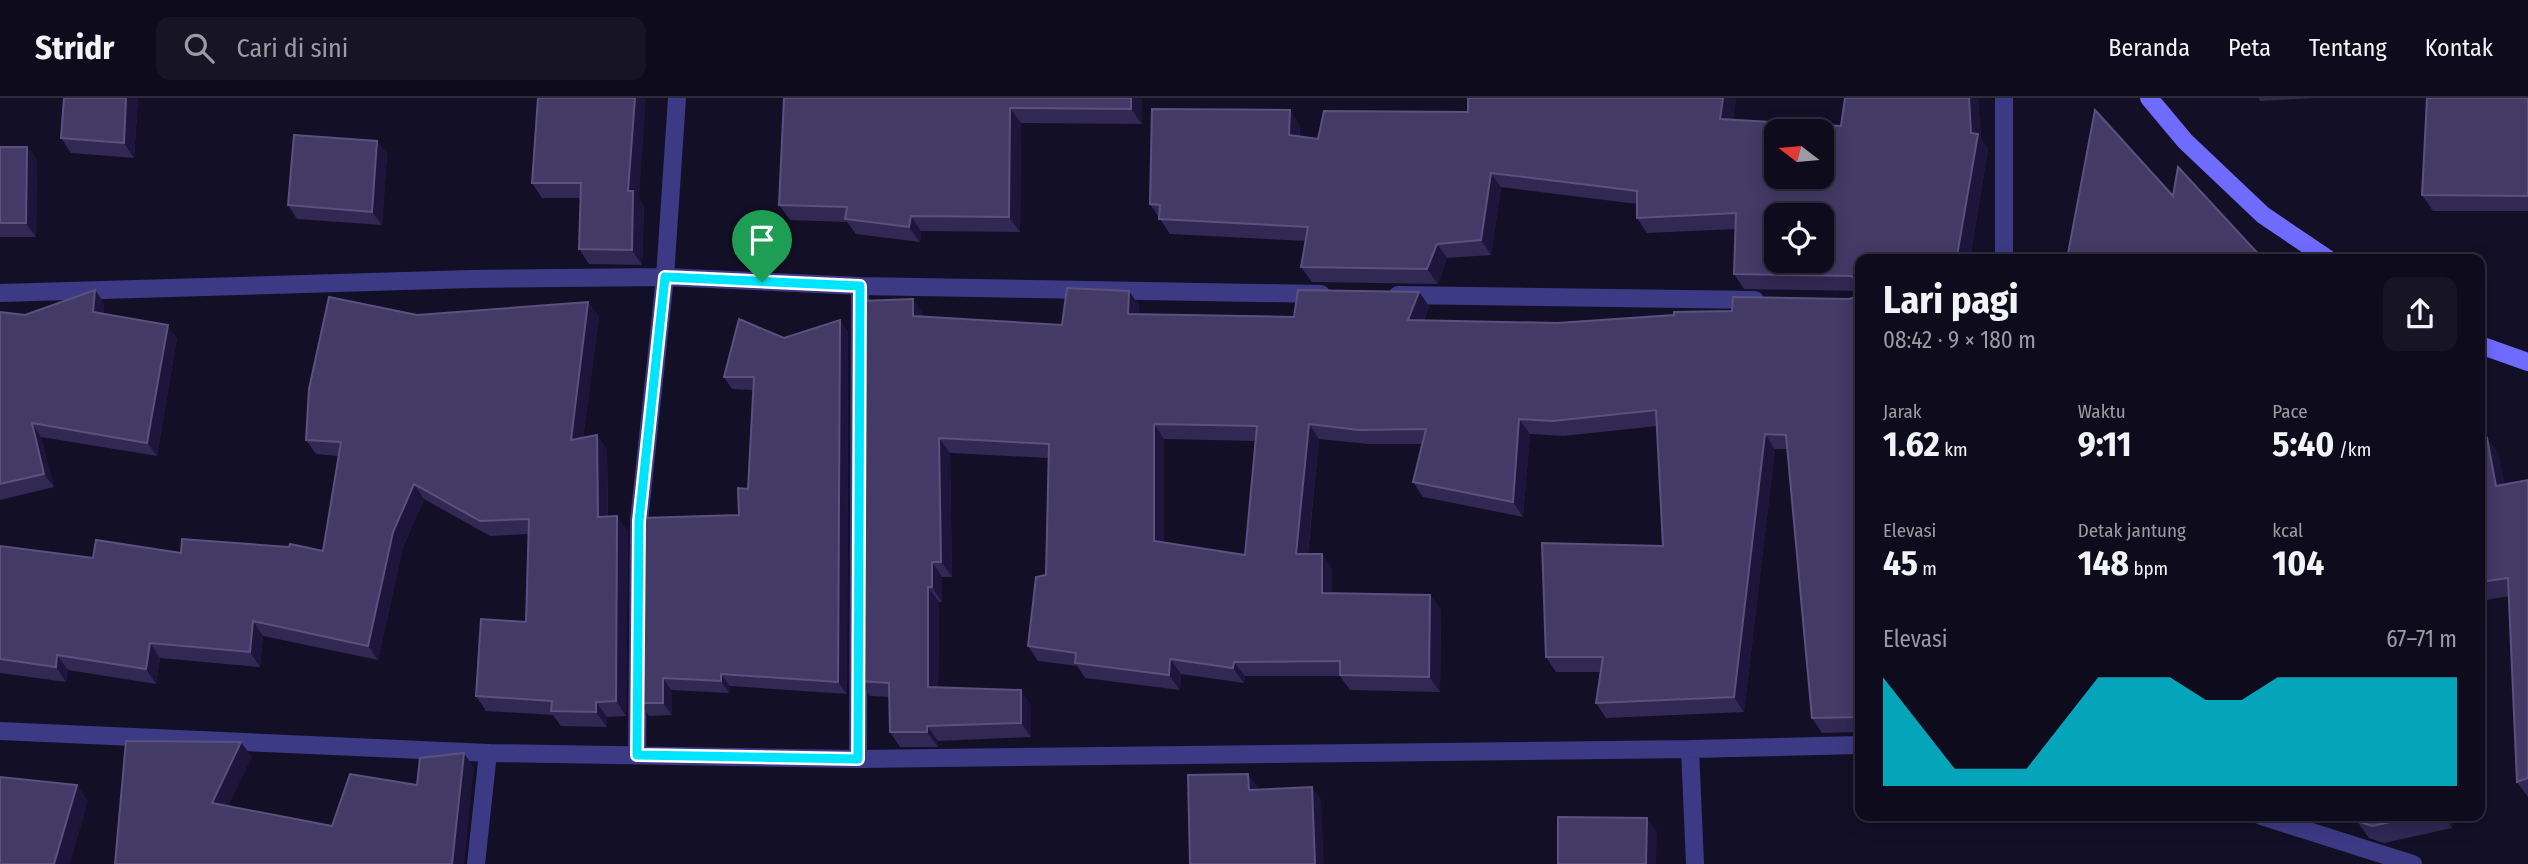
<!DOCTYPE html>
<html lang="id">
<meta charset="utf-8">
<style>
:root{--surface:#0e0b1c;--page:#171425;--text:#f1f3f6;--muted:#9b9ba3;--line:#2e2b3b;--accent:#00e5ff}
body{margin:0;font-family:"Fira Sans Condensed",sans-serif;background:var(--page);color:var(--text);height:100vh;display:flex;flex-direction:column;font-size:26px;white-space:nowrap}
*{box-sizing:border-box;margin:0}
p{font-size:23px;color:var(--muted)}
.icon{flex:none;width:38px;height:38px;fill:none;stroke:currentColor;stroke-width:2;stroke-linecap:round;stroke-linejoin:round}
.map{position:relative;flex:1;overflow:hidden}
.side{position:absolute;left:1855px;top:156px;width:630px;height:567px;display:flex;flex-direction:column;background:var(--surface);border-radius:14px;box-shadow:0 4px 18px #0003,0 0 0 2px var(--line)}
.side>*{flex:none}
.needle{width:46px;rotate:286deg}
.tools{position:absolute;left:1764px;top:21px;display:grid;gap:14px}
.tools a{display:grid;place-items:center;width:70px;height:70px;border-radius:14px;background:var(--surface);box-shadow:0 4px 18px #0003,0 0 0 2px var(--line);font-size:35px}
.pin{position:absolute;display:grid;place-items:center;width:60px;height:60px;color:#fff;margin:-72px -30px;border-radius:50% 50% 50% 0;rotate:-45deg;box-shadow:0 0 7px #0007}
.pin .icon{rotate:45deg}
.round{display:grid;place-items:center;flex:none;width:74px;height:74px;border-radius:14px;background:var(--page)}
.summary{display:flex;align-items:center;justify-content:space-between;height:119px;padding:0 28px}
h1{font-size:38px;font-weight:700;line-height:52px}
.figures{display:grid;grid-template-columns:repeat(3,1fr);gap:10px;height:119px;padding:7px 28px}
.figures div{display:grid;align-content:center}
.figures b{font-size:35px;font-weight:700}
.figures small{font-size:19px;font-weight:400}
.figures p{font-size:19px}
.chart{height:196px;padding:14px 28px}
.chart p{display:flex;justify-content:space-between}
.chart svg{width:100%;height:126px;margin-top:7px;fill:var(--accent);opacity:.7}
header{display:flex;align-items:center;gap:42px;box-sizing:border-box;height:98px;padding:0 35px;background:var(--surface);border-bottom:2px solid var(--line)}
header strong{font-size:33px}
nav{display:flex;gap:38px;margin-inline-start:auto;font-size:24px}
.search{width:490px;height:63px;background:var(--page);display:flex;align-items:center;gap:18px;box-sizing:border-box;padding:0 24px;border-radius:14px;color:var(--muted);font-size:26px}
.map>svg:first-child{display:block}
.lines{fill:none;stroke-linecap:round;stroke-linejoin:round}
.street{stroke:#3d3a85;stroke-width:18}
.secondary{stroke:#6f6bff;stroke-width:18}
.wall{fill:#312854;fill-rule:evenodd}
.shaded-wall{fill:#1d163a}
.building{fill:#433a66;stroke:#5a527e;stroke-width:2;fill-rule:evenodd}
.route-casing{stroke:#fff;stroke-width:14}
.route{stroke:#00e5ff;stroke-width:9}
</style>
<header>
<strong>Stridr</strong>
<div class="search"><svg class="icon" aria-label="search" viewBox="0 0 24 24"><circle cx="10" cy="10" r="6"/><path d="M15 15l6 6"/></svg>Cari di sini</div>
<nav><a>Beranda</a><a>Peta</a><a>Tentang</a><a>Kontak</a></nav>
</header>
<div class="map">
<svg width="2528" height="766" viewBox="0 0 2528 766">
<rect width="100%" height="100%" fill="#130f26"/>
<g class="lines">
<path class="street" d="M2004 161V0
M0 195 471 181 665 179 860 188 1321 196
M1398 197 1755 202
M0 633 488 655 858 661 1690 651 1860 647
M1690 651 1695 766
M637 657 639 423 665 179 677 0
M858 661 860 188
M2261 718 2413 766
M476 766 488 655"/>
<path class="secondary" d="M2149 0 2185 43 2263 117 2328 161
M2480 247 2528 264"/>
</g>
<path class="wall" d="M138 0 134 60 71 55 61 40Z
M538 0 639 101 644 108 642 167 589 166 579 151 580 100H542L532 85Z
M784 0H1142V26L1021 25 1020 134 921 133 920 144 856 136 847 124 790 122 779 107Z
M1468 0H1736L1733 22 1841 28 1845 0H1978L1981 40 1988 51 1970 161H1860V634L1822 635 1812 620 1788 351H1775L1744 614 1606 620 1596 605 1600 574H1556L1546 559 1663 448 1657 328 1563 338 1530 336 1523 419 1423 399 1413 384 1422 346H1369L1319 341 1308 456H1322L1332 471V495L1430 497 1441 512 1440 594 1350 592 1340 578H1245L1244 585 1181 576 1180 592 1085 580 1077 568 1038 563 1028 548 1046 477 1048 360 950 355 952 479H942V504H939L938 590 1031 607V639L938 643V649H900L890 634 889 599 870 598 859 583 923 216V218L1062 227 1139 207V216L1294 219 1419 194 1429 208 1424 223 1557 225 1732 213 1849 201 1856 199 1859 193 1744 191 1734 176 1736 131 1647 135 1637 120V106L1501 89 1491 157 1447 160 1438 186 1312 184 1301 169 1306 143 1170 136 1150 106 1300 27V39L1318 41 1468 14ZM1164 341 1256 343 1245 457 1164 444Z
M2258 0H2316L2260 3Z
M2528 0V113H2433L2422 97Z
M377 43 387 56 382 127 297 121 288 107Z
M0 49H27L37 62 36 139H0Z
M588 204 599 219 583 340 597 337 607 352 608 419 628 433 626 618 607 619V629L561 628 553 617 486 613 476 598 526 524 528 436 490 438 424 401 403 449 378 562 263 538 260 569 160 560 156 586 68 572 66 584 0 575V448L93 460 181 455 323 453 338 358 316 356 306 342 417 217Z
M104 205 103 216 177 240 157 358 41 339 54 389 0 402V214L25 217Z
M840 222 848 234 847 596 730 588 729 595 671 592 672 617 649 618 640 605 739 417 748 391 753 292 732 291 724 279 784 240Z
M2487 340 2499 357 2504 386 2528 382V699L2517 684 2509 498 2480 503V344Z
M2356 718H2451L2452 730 2384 745 2369 740 2357 723Z"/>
<path class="shaded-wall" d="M126 0H138L134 60 124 45Z
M635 0H646L639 101 644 108 642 167 632 152 628 93Z
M1131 0H1142V26L1131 11Z
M1723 0H1736L1731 36 1720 21Z
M1969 0H1978L1981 40 1988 51 1970 161H1959L1957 158 1971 35Z
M1010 10 1021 25 1020 134 1009 119Z
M1290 12 1300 27 1299 52 1289 37Z
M377 43 387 56 382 127 372 114Z
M27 49 37 62 36 139 26 125Z
M1491 75 1501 89 1491 157 1481 142Z
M911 118 921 133 920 144 909 129Z
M1437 146 1447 160 1438 186 1427 171Z
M95 192 104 205 102 227 93 214Z
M1129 193 1139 207 1138 230 1128 216Z
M1419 194 1429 208 1418 237 1408 222Z
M913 201 923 216V232L913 218Z
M588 204 599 219 581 356 571 342Z
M840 222 848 234 847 596 838 584Z
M168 227 177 240 157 358 147 345Z
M1519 321 1530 336 1523 419 1513 404Z
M32 325 41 339 54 389 44 376Z
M1154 326 1164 341V457L1154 443Z
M1309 326 1319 341 1306 471 1296 456Z
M1765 336 1775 351 1744 614 1734 599Z
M597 337 607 352 608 434 598 419Z
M939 340 950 355 952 479 941 464Z
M2487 340 2499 357 2508 405 2496 388Z
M414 386 424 401 403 449 378 562 368 548 393 434Z
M617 418 628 433 626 618 616 603Z
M1322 456 1332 471V510L1322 495Z
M932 464 942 479V504L932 489Z
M928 489 939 504 938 604 928 589Z
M1430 497 1441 512 1440 594 1429 579Z
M253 523 263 538 260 569 250 554Z
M150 545 160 560 156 586 146 571Z
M57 557 68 572 66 584 56 569Z
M1170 561 1181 576 1180 592 1169 577Z
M1234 564 1245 578 1244 585 1233 570Z
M721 576 730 588 729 595 721 583Z
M663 580 671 592 672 617 663 605Z
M1021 592 1031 607V639L1021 625Z
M596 604 607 619V629L596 614Z
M927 628 938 643V649L927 634Z
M241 644 252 659 223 719 212 705Z
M464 655 474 670 464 766H452Z
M1248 676 1258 689V705L1249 692Z
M77 687 88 703 70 766H54Z
M1312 689 1321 702 1324 766H1315Z
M2443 718H2451L2452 730Z
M1647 720 1657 734 1656 766H1646Z"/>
<path class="building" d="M64 0H126L124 45 61 40Z
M538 0H635L628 93H633L632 152 579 151 581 85H532Z
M784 0H1131V11L1010 10 1009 119 911 118 909 129 845 121 847 109 779 107Z
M1468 0H1723L1720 21 1841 28 1845 0H1969L1971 35 1978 36 1957 158 1920 159 1921 161H1860V187L1859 183 1851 178 1734 176 1736 115 1637 120V93L1491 75 1481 142 1437 146 1427 171 1301 169 1308 129 1159 121 1160 107 1150 106 1152 11 1290 12 1289 37 1318 41 1324 13 1468 14ZM1776 33H1822V79H1776ZM1776 117H1822V163H1776Z
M2427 0H2528V98L2422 97Z
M2095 12 2173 98 2178 69 2263 161H2067Z
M294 37 377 43 372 114 288 107Z
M0 49H27L26 125H0Z
M1067 190 1129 193 1128 216 1294 219 1298 192 1419 194 1408 222 1557 225 1674 217V214L1732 213 1733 199 1849 201 1856 199 1860 190V619L1812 620 1786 337 1765 336 1734 599 1596 605 1603 559H1546L1542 445 1663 448 1656 312 1553 323 1519 321 1513 404 1413 384 1426 331 1359 332 1309 326 1296 456H1322V495L1430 497 1429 579 1340 577V563L1234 564 1233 570 1170 561 1169 577 1075 565 1076 555 1028 548 1036 479 1046 477 1049 346 939 340 941 464H932V489H928V589L1021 592V625L927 628V634H890L889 585 859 583 861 203 913 201V218L1062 227ZM1154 326 1257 328 1245 457 1154 443Z
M95 192 93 214 168 227 147 345 32 325 44 376 0 386V214L25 217Z
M329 199 417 217 588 204 571 342 597 337 598 419 617 418 616 603 596 604V614L551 613 552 603 476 598 481 521 526 524 529 421 480 423 414 386 393 434 368 548 253 523 250 554 150 545 146 571 57 557 56 569 0 561V448L93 460 96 442 181 455 182 441 289 449 290 446 323 453 341 344 306 342 309 291Z
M739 221 784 240 840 222 838 584 721 576V583L663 580V605H640L642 420 739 417 738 390 748 391 754 279H724Z
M2487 340 2496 388 2528 382V680L2517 684 2508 480 2480 484V344Z
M126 643 241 644 212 705 332 728 350 676 417 687 420 660 464 655 452 766H115Z
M1248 676 1249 692 1312 689 1315 766H1190L1188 677Z
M0 679 77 687 54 766H0Z
M2356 718H2418L2372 728 2357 723Z
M1558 719 1647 720 1646 766H1558Z"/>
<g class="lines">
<g class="route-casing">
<path id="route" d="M665 179 860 188 858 661 637 657 639 423Z"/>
</g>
<use href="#route" class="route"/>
</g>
</svg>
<div class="tools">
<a><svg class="needle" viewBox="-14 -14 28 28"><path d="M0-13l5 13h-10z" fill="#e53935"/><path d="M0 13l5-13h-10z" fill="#9b9ba3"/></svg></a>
<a><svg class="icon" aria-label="locate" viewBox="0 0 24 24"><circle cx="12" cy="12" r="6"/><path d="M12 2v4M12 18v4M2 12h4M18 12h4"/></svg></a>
</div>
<div class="pin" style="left:762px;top:184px;background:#1e9e55"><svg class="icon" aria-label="arrive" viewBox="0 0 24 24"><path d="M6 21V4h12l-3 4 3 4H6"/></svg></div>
<section class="side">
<div class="summary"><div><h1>Lari pagi</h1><p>08:42 · 9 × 180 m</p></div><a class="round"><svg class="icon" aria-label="share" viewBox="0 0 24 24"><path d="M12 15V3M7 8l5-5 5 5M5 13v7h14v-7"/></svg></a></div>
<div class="figures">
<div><p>Jarak</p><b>1.62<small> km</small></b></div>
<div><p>Waktu</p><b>9:11</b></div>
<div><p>Pace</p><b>5:40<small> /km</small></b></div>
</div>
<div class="figures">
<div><p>Elevasi</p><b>45<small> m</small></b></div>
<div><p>Detak jantung</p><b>148<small> bpm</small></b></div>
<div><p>kcal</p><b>104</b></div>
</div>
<div class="chart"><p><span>Elevasi</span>67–71 m</p>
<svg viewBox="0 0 160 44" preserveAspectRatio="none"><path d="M0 44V6L10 22L20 38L30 38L40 38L50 22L60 6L70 6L80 6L90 14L100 14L110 6L120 6L130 6L140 6L150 6L160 6V44z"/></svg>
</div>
</section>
</div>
